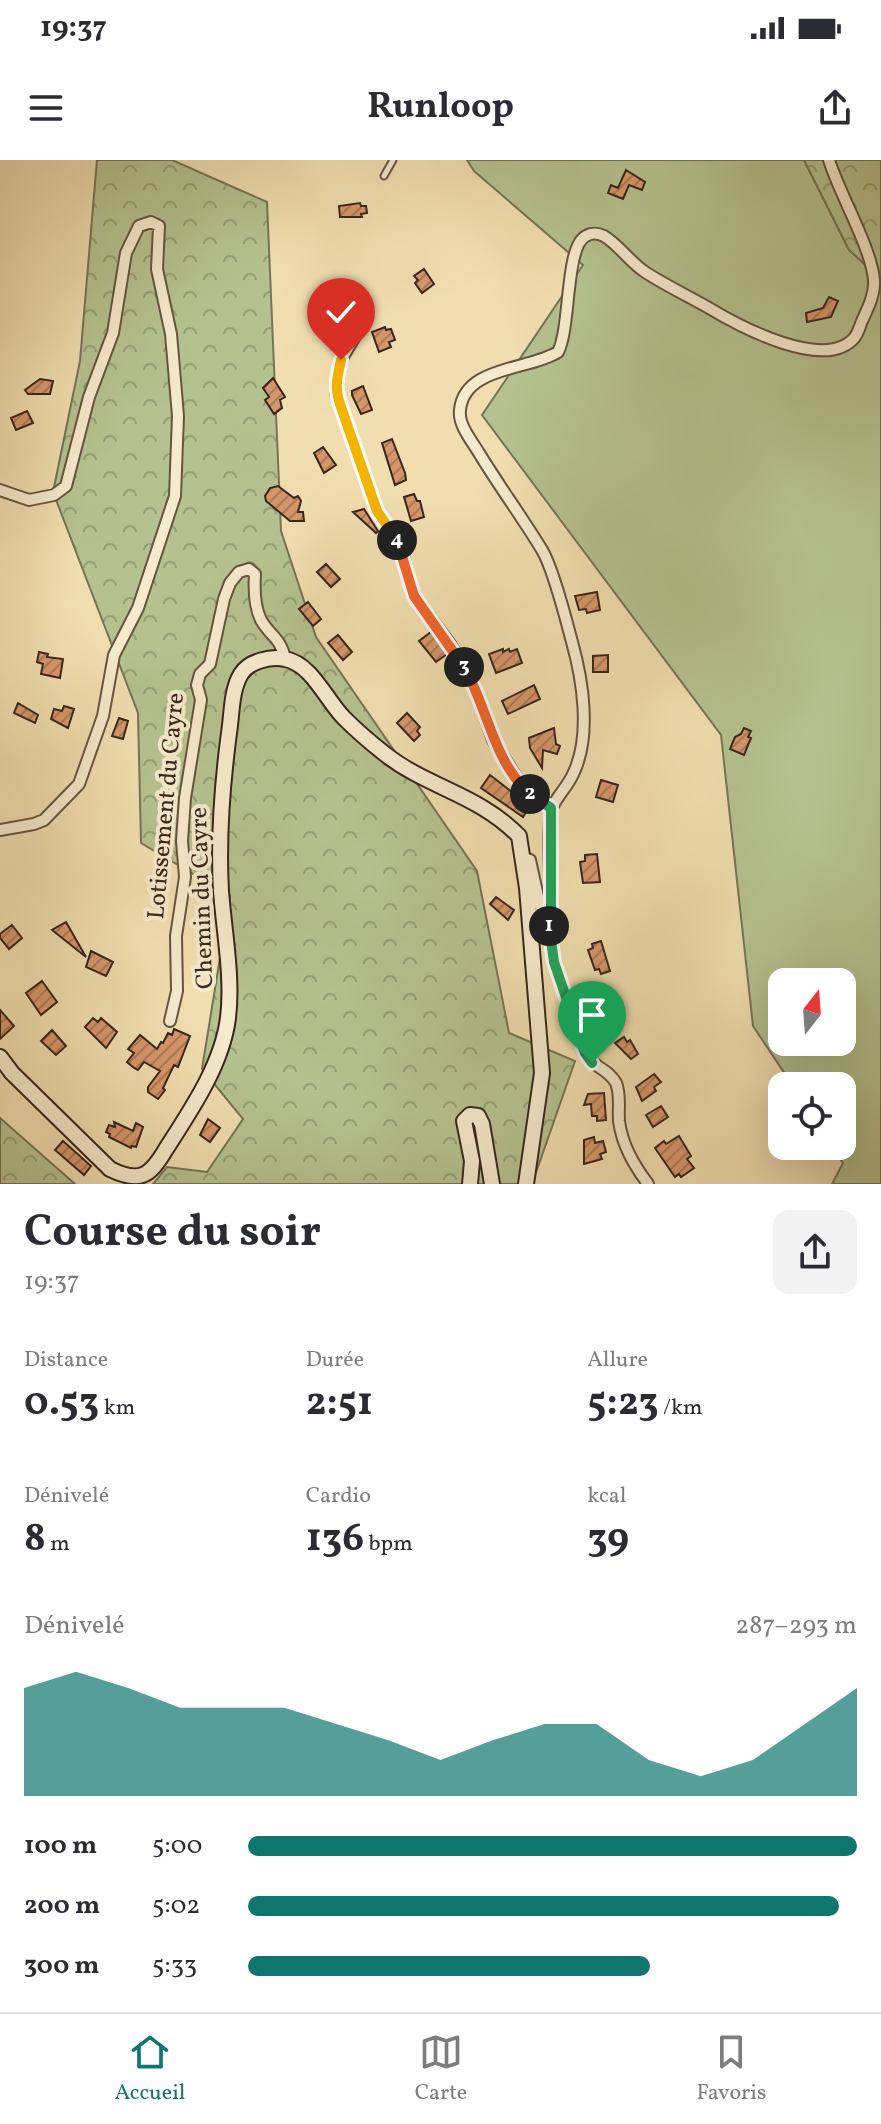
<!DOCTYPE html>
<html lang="fr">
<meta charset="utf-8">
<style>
:root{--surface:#fff;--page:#f2f2f3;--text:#2b2b33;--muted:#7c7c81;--line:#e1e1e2;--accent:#0f766e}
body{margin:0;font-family:Vollkorn,serif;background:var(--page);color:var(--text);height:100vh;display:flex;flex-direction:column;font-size:30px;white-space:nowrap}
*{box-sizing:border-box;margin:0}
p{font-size:26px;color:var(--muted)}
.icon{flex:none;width:44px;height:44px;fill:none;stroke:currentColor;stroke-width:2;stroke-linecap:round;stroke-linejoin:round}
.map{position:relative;height:1024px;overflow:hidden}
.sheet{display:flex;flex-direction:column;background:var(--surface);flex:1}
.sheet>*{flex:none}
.needle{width:52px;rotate:17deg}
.fabs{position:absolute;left:768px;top:808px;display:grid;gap:16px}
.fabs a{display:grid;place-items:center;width:88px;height:88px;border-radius:16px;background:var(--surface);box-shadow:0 8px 32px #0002;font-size:40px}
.pin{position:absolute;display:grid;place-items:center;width:68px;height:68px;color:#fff;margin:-82px -34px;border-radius:50% 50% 50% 0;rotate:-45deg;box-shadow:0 0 8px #0007}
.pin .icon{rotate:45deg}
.km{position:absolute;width:40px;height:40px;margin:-20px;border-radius:50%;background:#222;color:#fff;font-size:22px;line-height:40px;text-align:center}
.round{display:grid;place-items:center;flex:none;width:84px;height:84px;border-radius:16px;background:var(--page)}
.overview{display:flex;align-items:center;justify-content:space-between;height:136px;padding:0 24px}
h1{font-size:44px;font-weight:700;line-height:60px}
.figures{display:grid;grid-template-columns:repeat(3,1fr);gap:12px;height:136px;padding:8px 24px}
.figures div{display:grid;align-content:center}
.figures b{font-size:40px;font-weight:700}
.figures small{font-size:22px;font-weight:400}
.figures p{font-size:22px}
.chart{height:224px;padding:16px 24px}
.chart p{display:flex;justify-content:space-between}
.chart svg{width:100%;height:144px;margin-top:8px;fill:var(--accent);opacity:.7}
ul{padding:0 24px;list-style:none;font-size:26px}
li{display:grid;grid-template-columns:128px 96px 1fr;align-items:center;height:60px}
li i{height:20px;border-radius:10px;background:var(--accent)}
.status{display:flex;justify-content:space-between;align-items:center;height:56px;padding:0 40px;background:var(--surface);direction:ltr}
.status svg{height:22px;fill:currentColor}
header{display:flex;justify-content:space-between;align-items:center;height:104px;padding:0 24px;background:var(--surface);font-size:36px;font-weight:700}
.tab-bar{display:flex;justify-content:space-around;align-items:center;height:112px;border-top:2px solid var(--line);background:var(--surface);font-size:22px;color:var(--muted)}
.tab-bar a{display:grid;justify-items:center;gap:4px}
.tab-bar .active{color:var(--accent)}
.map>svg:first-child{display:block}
.grass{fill:#b5c28f;stroke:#767455;stroke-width:2;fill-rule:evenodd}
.forest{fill:url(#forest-crowns);stroke:#767455;stroke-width:2}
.building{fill:url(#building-hatch);stroke:#37261b;stroke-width:2}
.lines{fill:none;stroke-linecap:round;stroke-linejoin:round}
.lane-casing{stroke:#665440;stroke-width:9}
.street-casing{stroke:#665440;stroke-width:14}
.secondary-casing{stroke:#37261b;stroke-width:18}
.lane{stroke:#f6eacc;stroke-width:5}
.street{stroke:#f6eacc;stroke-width:10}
.secondary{stroke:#f6eacc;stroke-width:14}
.split-1-casing{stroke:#fff;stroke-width:16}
.split-2-casing{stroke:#fff;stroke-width:16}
.split-3-casing{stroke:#fff;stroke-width:16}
.split-4-casing{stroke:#fff;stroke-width:16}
.split-5-casing{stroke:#fff;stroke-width:16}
.split-6-casing{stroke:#fff;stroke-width:16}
.split-1{stroke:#22a559;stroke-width:10}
.split-2{stroke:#22a559;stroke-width:10}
.split-3{stroke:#f0652b;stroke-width:10}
.split-4{stroke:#f0652b;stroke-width:10}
.split-5{stroke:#f5b400;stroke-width:10}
.split-6{stroke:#f5b400;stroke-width:10}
.labels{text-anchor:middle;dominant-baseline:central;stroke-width:8;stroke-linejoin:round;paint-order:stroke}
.street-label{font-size:24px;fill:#37261b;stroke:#f6eacc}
</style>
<div class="status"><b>19:37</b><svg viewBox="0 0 49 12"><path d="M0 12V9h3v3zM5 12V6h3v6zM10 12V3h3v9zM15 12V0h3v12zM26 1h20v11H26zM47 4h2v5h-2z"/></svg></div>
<header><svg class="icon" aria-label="menu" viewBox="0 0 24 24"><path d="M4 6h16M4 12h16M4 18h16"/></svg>Runloop<svg class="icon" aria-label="share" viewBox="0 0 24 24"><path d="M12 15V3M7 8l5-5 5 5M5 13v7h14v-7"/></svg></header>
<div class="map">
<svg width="881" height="1024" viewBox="0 0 881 1024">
<defs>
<pattern id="forest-crowns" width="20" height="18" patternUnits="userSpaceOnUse" patternTransform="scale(2)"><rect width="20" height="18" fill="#b5c28f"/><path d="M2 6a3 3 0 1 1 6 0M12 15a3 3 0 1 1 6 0" fill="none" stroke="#949d74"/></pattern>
<pattern id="building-hatch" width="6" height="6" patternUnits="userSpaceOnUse" patternTransform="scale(2)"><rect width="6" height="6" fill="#d6966b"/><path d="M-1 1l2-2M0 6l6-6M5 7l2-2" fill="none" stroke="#ae7a57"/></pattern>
</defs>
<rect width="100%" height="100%" fill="#f1deb0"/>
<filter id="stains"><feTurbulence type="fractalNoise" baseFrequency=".0025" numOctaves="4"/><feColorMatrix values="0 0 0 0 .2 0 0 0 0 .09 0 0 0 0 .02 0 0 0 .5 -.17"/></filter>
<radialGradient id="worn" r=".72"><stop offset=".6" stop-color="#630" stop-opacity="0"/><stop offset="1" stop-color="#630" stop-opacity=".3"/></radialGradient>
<path class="grass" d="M467 0H804L849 90 881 119V1024H832L843 1003 832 986H842V926H793L753 866 721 575 482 255 583 105 474 11ZM782 822H842V882H782Z"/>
<path class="forest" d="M97 0H172L267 42 281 371 316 477 477 711 509 873 575 901 532 1024H153L167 1007 207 1012 243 959 202 909 230 736 141 683 138 553 53 332 80 201Z
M804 0H881V119L849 90Z
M0 958 75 1024H0Z"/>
<path class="building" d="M626 10 645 22 642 30 629 25 623 39 608 33 611 25 618 28Z
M360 43 361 46H366L367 53 361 54 362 57H340L339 46Z
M424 109 434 124 422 133 415 123 418 120 414 116Z
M829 137 838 141 831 157 807 162 806 153 823 148Z
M337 146 356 153 351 166 326 158 329 151Z
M385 167 386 170 391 169 395 180 389 182 391 187 379 192 372 172Z
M273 218 285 237 280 240 282 248 274 254 265 240 269 237 263 228Z
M40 219 53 221 50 234H28L25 230Z
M363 226 372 250 361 254 352 235V231Z
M27 251 33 263 16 270 11 258Z
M392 279 405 313 406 320 395 325 382 283Z
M323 287 336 305 324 313 314 293Z
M278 326 294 338 298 336 301 341 298 352H303L304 361H290L266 341 265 336 270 328Z
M414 334 417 341H420L424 357 411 361 404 337Z
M364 349 378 371 376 373 353 352Z
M326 404 340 419 331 427 317 412Z
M597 432 600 450 587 453 586 449 579 450 575 436Z
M308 442 321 459 313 466 299 449Z
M431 472 447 494 436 502 419 481Z
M338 475 352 492 343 500 328 483Z
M503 489V492L509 489 510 492 517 489 522 503 496 513 489 494Z
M39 492 48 494 47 497 63 499 60 518 41 514 43 504 37 502Z
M608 495V512H593V496Z
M534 525 540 539 508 554 502 541Z
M18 543 38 555 35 563 14 553Z
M64 546 74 549 68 568 51 559 54 549 62 551Z
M407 553 420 567 417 571 420 575 414 581 397 563Z
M119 558 128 561 123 579 112 576Z
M554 568 556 584 560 586 557 594 543 590 542 608 530 588 529 578Z
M744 568 751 571 748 577 751 578 744 595 730 589 735 577 741 574Z
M490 615 530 646 523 657 481 628Z
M601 620 618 625 613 642 596 637Z
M597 694 600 722 583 723 580 702 585 701V695Z
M496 737 514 750 508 760 490 744Z
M66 762 86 797 52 770Z
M12 765 22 778 9 789 0 778V774Z
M601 781 610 811 601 814 599 809 595 810 588 790 593 788 592 784Z
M91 791 113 802 106 816 86 807Z
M42 821 57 842 41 855 26 833Z
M0 850 14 866 0 879Z
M93 858 98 862 101 858 117 872 106 888 85 867Z
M174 869 190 876 178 907 174 905 163 928 165 930 158 939 148 932V927L160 911 144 902 138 910 134 908 127 902 134 893 128 889 140 875 157 889 161 882 163 883 168 873 172 875Z
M52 870 66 886 56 895 41 881Z
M624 877 627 882 630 880 638 894 631 899 615 883Z
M654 914 661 922 654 927 656 931 642 941 636 927Z
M604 933 606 960 597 961V956H592L591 944 584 945 588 934Z
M661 946 668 957 653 967 646 955Z
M208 959 220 968 210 982 200 975Z
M114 962 133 971 136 963 143 967 136 987 132 986 131 988 109 977 110 974 106 972 109 965 115 967Z
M679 976 691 996 687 999 694 1008 681 1017 679 1014 675 1017 655 988 664 981 666 984Z
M594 977 595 983 603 981 606 992 600 994 602 999 584 1004V980Z
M63 981 91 1006 84 1015 55 990Z"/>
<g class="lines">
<g class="lane-casing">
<path id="lane" d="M384 16 393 0"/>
</g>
<g class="street-casing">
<path id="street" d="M363 163 341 200 336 233 377 351 400 385 414 436 450 484 473 523 493 580 523 628 538 642 551 648
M0 330 29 340 54 335 66 326 89 237 113 173 126 93 139 66 151 62 159 66 157 109 171 174 178 256 175 336 138 448 114 495 103 556 79 624 44 660 34 664 0 670
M524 698 530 700 542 755 546 757 551 751C551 735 547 657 552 648 557 636 569 625 574 612 591 575 583 521 572 482 566 459 553 408 542 390 522 357 499 326 479 293 472 281 458 265 460 250 464 206 530 210 558 192 571 167 565 86 586 76 591 73 598 73 604 76 619 85 630 102 645 112 665 125 688 136 709 148 739 166 826 213 855 177 858 173 860 166 862 161 868 148 875 134 874 120 871 87 840 35 829 0
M547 756 554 802 585 893C592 907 609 909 616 923 621 935 618 949 619 961 622 985 634 1005 648 1024
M170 861 177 831 176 776 185 717 182 681 185 638 201 540 197 525 200 514 210 504 224 439 230 423 239 412 249 409 255 414C254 429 254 446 261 460 270 476 281 478 285 499"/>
</g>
<g class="secondary-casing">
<path id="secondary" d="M0 897 12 913 110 1009C140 1024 150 1016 166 989 191 950 222 905 228 858 233 817 224 772 221 731 218 678 222 626 229 573 232 555 231 530 241 514 249 501 271 496 285 499 312 504 326 540 344 558 356 570 371 583 385 594 428 628 478 634 519 676L527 728 542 913 526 1024
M470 1024 472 1001 464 961 470 955 478 956 482 964 492 1024"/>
</g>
<use href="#lane" class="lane"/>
<use href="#street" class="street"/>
<use href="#secondary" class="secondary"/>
</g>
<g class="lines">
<g class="split-1-casing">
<path id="split-1" d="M549 766 554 802 585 893 592 903"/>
</g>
<g class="split-2-casing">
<path id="split-2" d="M530 634 551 648V751L547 756 549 766"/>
</g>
<g class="split-3-casing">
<path id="split-3" d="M464 507C488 548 493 601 530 634"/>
</g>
<g class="split-4-casing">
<path id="split-4" d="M397 380 414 436 464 507"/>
</g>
<g class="split-5-casing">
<path id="split-5" d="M341 247 377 351 397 380"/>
</g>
<g class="split-6-casing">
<path id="split-6" d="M341 247C334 229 337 218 341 200"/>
</g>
<use href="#split-1" class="split-1"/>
<use href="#split-2" class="split-2"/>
<use href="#split-3" class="split-3"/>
<use href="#split-4" class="split-4"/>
<use href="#split-5" class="split-5"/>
<use href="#split-6" class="split-6"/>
</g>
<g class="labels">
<g class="street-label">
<text transform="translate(167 646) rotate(-85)">Lotissement du Cayre</text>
<text transform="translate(203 738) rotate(-92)">Chemin du Cayre</text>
</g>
</g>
<rect width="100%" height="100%" filter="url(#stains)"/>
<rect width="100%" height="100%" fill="url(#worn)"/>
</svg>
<div class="fabs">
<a><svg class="needle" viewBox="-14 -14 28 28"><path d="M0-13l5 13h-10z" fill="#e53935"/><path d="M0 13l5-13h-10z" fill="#7c7c81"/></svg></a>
<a><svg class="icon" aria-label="locate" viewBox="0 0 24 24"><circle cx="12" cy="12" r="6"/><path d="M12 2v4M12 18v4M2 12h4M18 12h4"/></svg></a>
</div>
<div class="pin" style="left:592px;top:903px;background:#1e9e55"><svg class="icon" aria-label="arrive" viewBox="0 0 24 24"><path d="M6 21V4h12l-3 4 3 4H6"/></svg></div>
<div class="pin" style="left:341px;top:200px;background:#d93025"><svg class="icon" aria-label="check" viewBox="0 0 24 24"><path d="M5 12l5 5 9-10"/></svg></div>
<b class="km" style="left:549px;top:766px">1</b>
<b class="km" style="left:530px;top:634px">2</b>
<b class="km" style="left:464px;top:507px">3</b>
<b class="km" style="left:397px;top:380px">4</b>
</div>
<section class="sheet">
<div class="overview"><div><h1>Course du soir</h1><p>19:37</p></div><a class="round"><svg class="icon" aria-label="share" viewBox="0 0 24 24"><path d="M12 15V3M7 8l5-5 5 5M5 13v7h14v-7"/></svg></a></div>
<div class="figures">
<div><p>Distance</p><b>0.53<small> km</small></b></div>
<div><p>Durée</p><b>2:51</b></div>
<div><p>Allure</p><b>5:23<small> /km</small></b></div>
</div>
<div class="figures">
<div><p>Dénivelé</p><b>8<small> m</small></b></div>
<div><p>Cardio</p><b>136<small> bpm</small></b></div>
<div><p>kcal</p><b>39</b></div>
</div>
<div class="chart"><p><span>Dénivelé</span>287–293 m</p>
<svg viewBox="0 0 160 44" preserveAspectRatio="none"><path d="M0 44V11L10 6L20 11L30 17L40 17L50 17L60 22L70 27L80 33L90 27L100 22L110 22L120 33L130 38L140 33L150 22L160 11V44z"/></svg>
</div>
<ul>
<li><b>100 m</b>5:00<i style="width:100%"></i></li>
<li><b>200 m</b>5:02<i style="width:97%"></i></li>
<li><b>300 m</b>5:33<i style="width:66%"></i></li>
</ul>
</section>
<nav class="tab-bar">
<a class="active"><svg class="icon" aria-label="home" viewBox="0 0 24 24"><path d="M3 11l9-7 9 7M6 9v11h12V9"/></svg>Accueil</a>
<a><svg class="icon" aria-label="map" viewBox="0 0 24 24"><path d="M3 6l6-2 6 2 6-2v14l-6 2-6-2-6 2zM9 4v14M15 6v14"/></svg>Carte</a>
<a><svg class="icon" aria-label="saved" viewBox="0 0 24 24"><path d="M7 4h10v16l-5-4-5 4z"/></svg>Favoris</a>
</nav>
